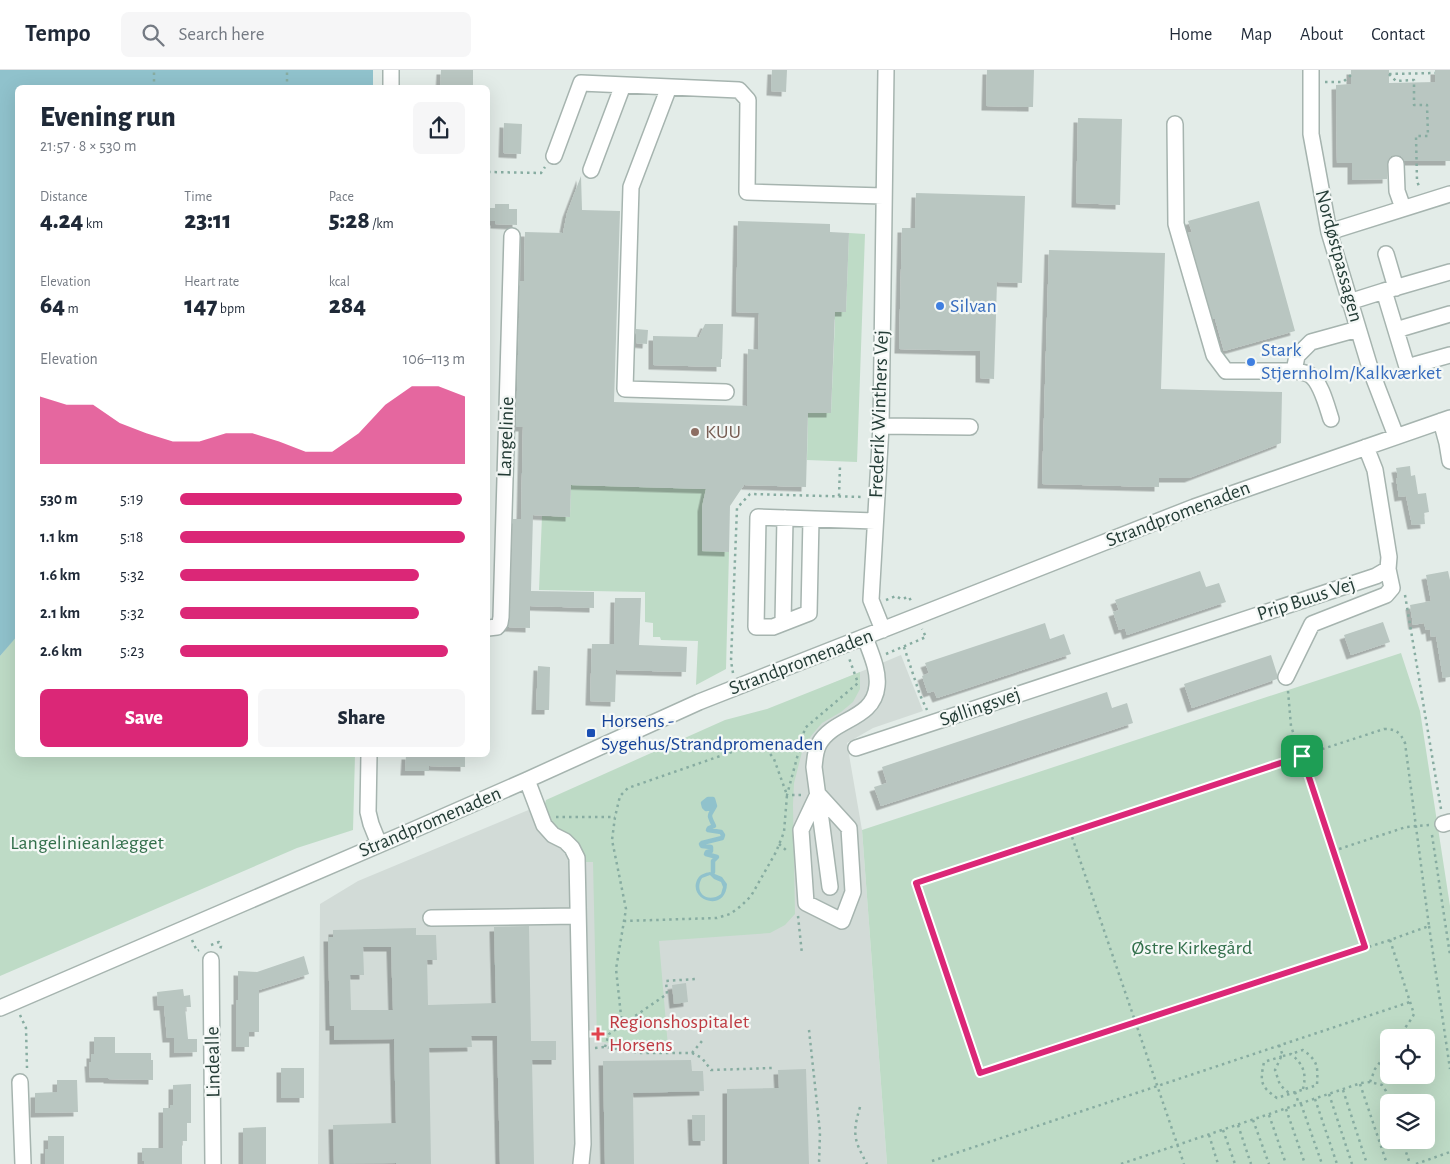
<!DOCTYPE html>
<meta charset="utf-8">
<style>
:root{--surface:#fff;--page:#f6f6f7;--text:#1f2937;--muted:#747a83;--line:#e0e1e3;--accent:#db2777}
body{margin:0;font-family:"Alegreya Sans",sans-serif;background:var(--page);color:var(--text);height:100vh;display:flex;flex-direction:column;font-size:19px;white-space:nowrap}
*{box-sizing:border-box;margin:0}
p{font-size:16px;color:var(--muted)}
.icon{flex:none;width:28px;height:28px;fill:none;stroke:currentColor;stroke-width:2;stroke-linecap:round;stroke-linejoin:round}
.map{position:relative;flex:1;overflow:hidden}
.panel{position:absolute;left:15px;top:15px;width:475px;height:672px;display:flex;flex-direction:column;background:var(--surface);border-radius:8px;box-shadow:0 5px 20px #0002}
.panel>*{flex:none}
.fabs{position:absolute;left:1380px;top:959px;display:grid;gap:10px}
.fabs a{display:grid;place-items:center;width:55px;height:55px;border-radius:8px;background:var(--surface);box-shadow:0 5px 20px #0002;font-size:25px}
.pin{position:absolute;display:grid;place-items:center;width:42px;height:42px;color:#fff;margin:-21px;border-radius:10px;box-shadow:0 2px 8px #0006}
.round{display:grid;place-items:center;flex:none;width:52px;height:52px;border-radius:8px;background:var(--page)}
.head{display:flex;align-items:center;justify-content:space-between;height:85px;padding:0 25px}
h1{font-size:28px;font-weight:800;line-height:38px}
.metrics{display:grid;grid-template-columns:repeat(3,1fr);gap:8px;height:85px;padding:5px 25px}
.metrics div{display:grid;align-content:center}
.metrics b{font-size:25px;font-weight:800}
.metrics small{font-size:14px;font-weight:400}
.metrics p{font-size:14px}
.chart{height:140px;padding:10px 25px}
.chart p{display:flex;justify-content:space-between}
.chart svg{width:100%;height:90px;margin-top:5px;fill:var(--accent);opacity:.7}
.primary-button{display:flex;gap:10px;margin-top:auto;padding:10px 25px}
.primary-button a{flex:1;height:58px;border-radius:8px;background:var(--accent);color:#fff;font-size:20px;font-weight:800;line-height:58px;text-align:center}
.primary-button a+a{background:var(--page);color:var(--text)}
ul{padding:0 25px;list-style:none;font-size:16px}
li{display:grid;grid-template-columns:80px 60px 1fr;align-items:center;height:38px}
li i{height:12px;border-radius:6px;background:var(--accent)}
header{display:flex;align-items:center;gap:30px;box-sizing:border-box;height:70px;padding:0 25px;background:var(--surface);border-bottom:1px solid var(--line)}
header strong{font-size:24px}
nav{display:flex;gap:28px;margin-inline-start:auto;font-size:18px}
.search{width:350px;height:45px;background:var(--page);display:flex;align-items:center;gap:12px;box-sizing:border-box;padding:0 18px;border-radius:8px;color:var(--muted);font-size:19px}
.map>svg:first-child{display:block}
.built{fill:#d2dbd7}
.green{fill:#bedbc6;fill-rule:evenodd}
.water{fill:#90c2cc;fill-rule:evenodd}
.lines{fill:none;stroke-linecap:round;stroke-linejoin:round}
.stream{stroke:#90c2cc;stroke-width:4.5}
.building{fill:#b9c6c1;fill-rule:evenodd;filter:url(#shadow)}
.minor-casing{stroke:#a6b4af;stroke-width:18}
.path{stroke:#87aca1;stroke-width:2.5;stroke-dasharray:2.5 4;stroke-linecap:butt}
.minor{stroke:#fff;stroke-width:15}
.route-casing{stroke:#fff;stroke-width:10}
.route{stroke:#db2777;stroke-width:6}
.shop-dot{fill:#3f7fe0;stroke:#f4f8f6;stroke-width:2}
.education-dot{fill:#8d6e63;stroke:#f4f8f6;stroke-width:2}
.transit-dot{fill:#1a4fb4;stroke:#f4f8f6;stroke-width:2}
.health-dot{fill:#e0444e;stroke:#f4f8f6;stroke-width:2}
.labels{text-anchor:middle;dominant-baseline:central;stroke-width:4.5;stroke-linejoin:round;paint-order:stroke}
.street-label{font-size:20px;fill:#243c36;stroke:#f4f8f6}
.shop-label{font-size:20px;fill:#366cbe;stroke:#f4f8f6;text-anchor:start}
.education-label{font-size:20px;fill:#785e54;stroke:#f4f8f6;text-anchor:start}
.transit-label{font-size:20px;fill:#164399;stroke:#f4f8f6;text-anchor:start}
.park-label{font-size:20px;fill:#326f4b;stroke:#f4f8f6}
.health-label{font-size:20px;fill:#be3a42;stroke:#f4f8f6;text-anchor:start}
</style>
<header>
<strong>Tempo</strong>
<div class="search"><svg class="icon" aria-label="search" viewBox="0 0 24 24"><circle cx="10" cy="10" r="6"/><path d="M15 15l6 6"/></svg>Search here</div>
<nav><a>Home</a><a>Map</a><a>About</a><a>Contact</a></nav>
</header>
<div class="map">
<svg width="1450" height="1094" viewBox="0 0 1450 1094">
<defs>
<filter id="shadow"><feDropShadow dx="-4.5" dy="4.5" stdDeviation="0" flood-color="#0004"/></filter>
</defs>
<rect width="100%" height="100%" fill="#e3ece8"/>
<path class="built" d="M901 585 923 641 873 658 847 673 862 760 887 1094H318L320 834 358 811Z"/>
<path class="green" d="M849 163 865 164 857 392 807 390 808 343H831L835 250 827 242H846Z
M571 415 706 419 702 437V480L729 482 726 599 696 615 698 571 661 570 660 567H653V553L645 552V522L539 520 542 446 570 447Z
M17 565 18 685H355L353 760 297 778 0 906V586Z
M1401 583 1420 641 1450 836V1094H887L862 760ZM1389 968H1426V1005H1389ZM1389 1032H1426V1070H1389Z
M860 602V619L853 632 841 642 822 653 811 666 802 682 794 713 793 735 795 844 785 855 770 863 659 871 668 977H637L597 971 593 792H584C573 779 539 748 546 730L725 650 767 639Z"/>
<path class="water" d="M0 0H373V17L18 18V565L0 586Z
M710 802 722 807 727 814C726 843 688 831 697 810 700 804 705 803 710 802ZM710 805 714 809 721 812 723 817 721 824C708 834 693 823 702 808Z"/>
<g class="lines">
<path class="stream" d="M708 734 710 735 707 737 706 734 707 732H712V738L706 739 704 737 703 733 708 729H713L715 736C709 747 708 743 714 756L709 758 708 760 721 762 723 765 722 768 702 773 701 774 702 776 711 777V781L707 782 706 784 717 787 713 791V802"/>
</g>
<path class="building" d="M441 0H473V18H440Z
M772 0H787L786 22 771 21Z
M987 0H1034L1033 37 986 36Z
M1351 0H1389V13L1435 12V0H1450V91H1405L1401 86 1395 85 1391 86 1388 90 1387 109 1352 110V93H1337L1336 15 1351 14Z
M1078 48 1122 49 1120 135 1076 133Z
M504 53 522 54 521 84 503 83Z
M581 106 582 140 620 141 614 332 747 336 748 279 758 280 759 243 736 242 738 151 830 154V162L849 163 846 242H835L831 343H808L806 417 744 415 730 436 729 482 702 481V437L706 419 571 415 570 447 533 445 531 521 594 522V538L530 536V558L508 557 510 547 513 449H521L523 357H516L520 211H524L525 162 563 163 567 143Z
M916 123 1025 126 1022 213 997 212 994 309 980 308V281L899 279 902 158H915Z
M1259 131 1295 261 1224 281 1215 249H1213L1188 163 1192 162 1188 151Z
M495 134H509V139H517V155L495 154V151H488V138H495Z
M1049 180 1165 183 1161 319 1282 322 1281 373 1189 408H1159V417L1042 414Z
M705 254H723L722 289H721V297L653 295V266L699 267Z
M636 259 648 260 647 274 636 273Z
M1410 396 1411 406 1415 405 1418 424 1426 423 1429 442 1424 443 1425 454 1412 455 1406 426 1399 427 1396 408H1398L1396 398Z
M1200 501 1206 517 1219 513 1226 532 1127 565 1125 558 1119 560 1113 542 1119 540 1115 530Z
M1448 501 1450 510V607L1443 608 1436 566 1431 567 1430 559 1426 560 1424 553 1413 555 1410 535 1431 531 1426 505Z
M615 528H641L639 575 687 577 686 602 616 600 615 632 590 631 592 574H614Z
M1383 552 1390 572 1351 585 1344 565Z
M1045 553 1050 569 1064 564 1071 584 937 628 934 621 928 623 927 621 922 606 929 603 925 593Z
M1271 585 1277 604V609L1192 638 1184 614Z
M538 596 550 597 549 640H536Z
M1107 622 1112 638 1127 633 1133 653 881 736 874 717 887 713 882 697Z
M406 685H465V697L429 696V701H405Z
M529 856 531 971H556V990H532L534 1094H500L497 966H471L472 977 429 978 431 1094H396V1093L334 1094 333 1055 396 1053 394 969 334 970V956H330L328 867H333V860L416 858V865H436L437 890H427L428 935 496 933 494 857ZM363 877H391L393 940H351L350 905H364Z
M304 886 309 904 259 920V962H249V977H236V930H238V901L257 902Z
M686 913 688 932 674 934 672 915Z
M183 919 184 926 190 925 191 937H185L188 969H197V982L174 983V968H167L164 936H158L157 922Z
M94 967H115V983H151V990H153V1010L108 1009V1008H90L89 992H91V984H94Z
M691 990 692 1001H703L704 1021 633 1023 634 1094H605L603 991Z
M281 998H304V1028H281Z
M806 999 809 1094H727V1019L779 1018 778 1000Z
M57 1010H77L78 1042 35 1043V1023L57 1022Z
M191 1014V1053H187V1071H182V1094H144V1091H142V1078H163V1038H170V1035H173V1015Z
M692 1045H705V1071H693Z
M266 1057V1094H243V1058Z
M48 1066H64V1094H45V1079H48Z"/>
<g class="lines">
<g class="minor-casing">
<path id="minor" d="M1311 0V64L1329 162 1371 301 1396 366
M669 17 631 117 625 319 726 322
M391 18V0
M1175 54 1176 154 1214 285 1226 301H1294L1297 286 1311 272 1358 259
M554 86 581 13 739 20 748 30 747 122 883 126
M1396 94 1397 121 1403 138
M591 100 623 15
M1329 162 1450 124
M1386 184 1396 218
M1450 202 1384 221 1407 297 1450 285
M1349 232 1384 221
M1396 260 1450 244
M1294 301C1299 302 1305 302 1310 305 1321 312 1327 337 1331 349
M1441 351 1447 373 1450 391
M881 356 970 357
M811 449 809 543 773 557H756L758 447 875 451
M783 553 785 448
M488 558 497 557 500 553 501 547 512 166
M883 560 871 530 881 356 886 0
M1286 607 1312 554 1386 525 1392 518 1388 499
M856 678 1376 506 1388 499 1389 487 1375 400 1366 377
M369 685 368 742 371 754 379 774
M527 710 544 755 553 765 565 771 572 778 577 788 583 1074 581 1094
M818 724 849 758 853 822 842 851 806 833 801 760Z
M1443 754 1450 752
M830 817 814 697C815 689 815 681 819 674 833 648 874 650 877 616 879 600 870 582 865 567
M431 848 578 846
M211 890 213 1094
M0 938 411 761 527 710 699 632 1194 437 1450 348
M20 1012 23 1094"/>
</g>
<path class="path" d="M1389 4 1396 11 1414 10V35H1427L1428 66H1416L1417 111 1420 119
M1389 4 1435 3
M1325 12H1343L1351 5
M154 18V0
M287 18V0
M488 102 541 103 545 97
M839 426 840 396
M1405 525 1441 739
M886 530 896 526 901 529 909 527 912 533
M904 577 920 625 927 640
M886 584 926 567 922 559
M733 603 731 591 737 438 750 424 863 427
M1288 621 1291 656 1365 877
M1384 659C1396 659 1400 662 1405 673L1429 856 1390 870 979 1003 916 813 1070 761Z
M801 725H787L805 658 858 613 849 588
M556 747H615
M1070 761 1184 1094
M1432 765 1450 885
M779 774 787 781
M1333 781 1406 757 1429 755
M798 846 802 884
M1429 856 1450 999
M192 870 197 881 199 880
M1390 870 1414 944 1412 948 1398 968
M211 875 219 872 221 876 220 880
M20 945 26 958 27 998
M622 955 616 899 626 839 612 770 615 747 620 726 628 718 749 676 765 677 774 689 787 725 784 762 776 782 751 826 741 836 730 844 717 848 624 851
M809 960 820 1062 819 1094
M1279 975 1283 986 1264 992C1260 1012 1260 1016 1277 1028L1317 1015C1318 996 1318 991 1303 980L1291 984
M605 977 609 964 667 924 666 911 695 909
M595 978 605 977 639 983H692L702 988 711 1000 773 998
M692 983 702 971
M1283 986 1291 984C1303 994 1307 1003 1303 1019
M1281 987 1275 1000 1280 1015 1290 1024
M1370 1012 1375 999 1389 980
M1360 1014 1387 1094
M1343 1020 1367 1094
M1295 1022 1299 1034
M1329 1024 1352 1094
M1315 1029 1337 1094
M1301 1034 1322 1094
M860 1037C852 1064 854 1070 867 1094
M1286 1039 1305 1094
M1269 1045 1286 1094
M1253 1050 1269 1094
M1238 1055 1251 1094
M1223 1060 1235 1094
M1209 1065 1218 1094
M1402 1070 1410 1094
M932 1091 1410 932
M1121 1094 1361 1013 1370 1012 1382 1015 1386 1021 1390 1032
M1416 1094 1450 1082"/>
<use href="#minor" class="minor"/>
</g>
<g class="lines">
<g class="route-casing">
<path id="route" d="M1302 686 1365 877 980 1003 916 813Z"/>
</g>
<use href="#route" class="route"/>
</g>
<g class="shop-dot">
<circle cx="940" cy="236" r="5"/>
<circle cx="1251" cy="292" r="5"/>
</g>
<circle class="education-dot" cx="695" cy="362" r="5"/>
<rect class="transit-dot" x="586" y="658" width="10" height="10" rx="2.5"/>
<path class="health-dot" d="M595.5 956.5h5v5h5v5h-5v5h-5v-5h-5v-5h5z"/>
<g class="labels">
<g class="street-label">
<text transform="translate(1339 186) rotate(75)">Nordøstpassagen</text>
<text transform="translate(879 344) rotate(-88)">Frederik Winthers Vej</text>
<text transform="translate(506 367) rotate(-88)">Langelinie</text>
<text transform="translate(1178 444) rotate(-21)">Strandpromenaden</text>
<text transform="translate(1306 529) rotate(-18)">Prip Buus Vej</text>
<text transform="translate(801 592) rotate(-21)">Strandpromenaden</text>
<text transform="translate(980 637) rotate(-19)">Søllingsvej</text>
<text transform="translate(430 752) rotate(-23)">Strandpromenaden</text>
<text transform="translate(213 992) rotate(-91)">Lindealle</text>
</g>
<g class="shop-label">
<text x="950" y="236">Silvan</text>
<text x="1261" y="280">Stark<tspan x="1261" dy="23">Stjernholm/Kalkværket</tspan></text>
</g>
<g class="education-label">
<text x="705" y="362">KUU</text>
</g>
<g class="transit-label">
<text x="601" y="651">Horsens -<tspan x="601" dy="23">Sygehus/Strandpromenaden</tspan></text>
</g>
<g class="park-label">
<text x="87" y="773">Langelinieanlægget</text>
<text x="1192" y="878">Østre Kirkegård</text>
</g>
<g class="health-label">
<text x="609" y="952">Regionshospitalet<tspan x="609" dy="23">Horsens</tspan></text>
</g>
</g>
</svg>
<div class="fabs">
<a><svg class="icon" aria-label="locate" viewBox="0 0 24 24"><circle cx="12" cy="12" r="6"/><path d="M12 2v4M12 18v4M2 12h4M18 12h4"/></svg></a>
<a><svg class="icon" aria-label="layers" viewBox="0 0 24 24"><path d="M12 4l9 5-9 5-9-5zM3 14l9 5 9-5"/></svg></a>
</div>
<div class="pin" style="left:1302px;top:686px;background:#1e9e55"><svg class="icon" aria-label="arrive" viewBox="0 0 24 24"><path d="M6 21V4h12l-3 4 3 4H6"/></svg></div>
<section class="panel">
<div class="head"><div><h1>Evening run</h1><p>21:57 · 8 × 530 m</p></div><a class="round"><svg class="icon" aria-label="share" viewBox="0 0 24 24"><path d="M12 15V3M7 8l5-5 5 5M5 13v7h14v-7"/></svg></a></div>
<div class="metrics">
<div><p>Distance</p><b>4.24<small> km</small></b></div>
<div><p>Time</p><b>23:11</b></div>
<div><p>Pace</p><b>5:28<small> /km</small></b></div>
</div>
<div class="metrics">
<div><p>Elevation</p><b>64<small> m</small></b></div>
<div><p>Heart rate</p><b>147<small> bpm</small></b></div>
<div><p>kcal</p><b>284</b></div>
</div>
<div class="chart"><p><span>Elevation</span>106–113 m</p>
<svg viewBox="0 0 160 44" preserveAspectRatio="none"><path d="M0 44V11L10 15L20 15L30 24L40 29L50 33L60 33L70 29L80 29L90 33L100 38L110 38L120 29L130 15L140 6L150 6L160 11V44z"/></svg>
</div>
<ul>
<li><b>530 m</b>5:19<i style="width:99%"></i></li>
<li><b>1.1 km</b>5:18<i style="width:100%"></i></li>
<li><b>1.6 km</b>5:32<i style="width:84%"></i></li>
<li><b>2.1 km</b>5:32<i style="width:84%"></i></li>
<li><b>2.6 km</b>5:23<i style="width:94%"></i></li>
</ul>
<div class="primary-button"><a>Save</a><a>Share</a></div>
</section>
</div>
